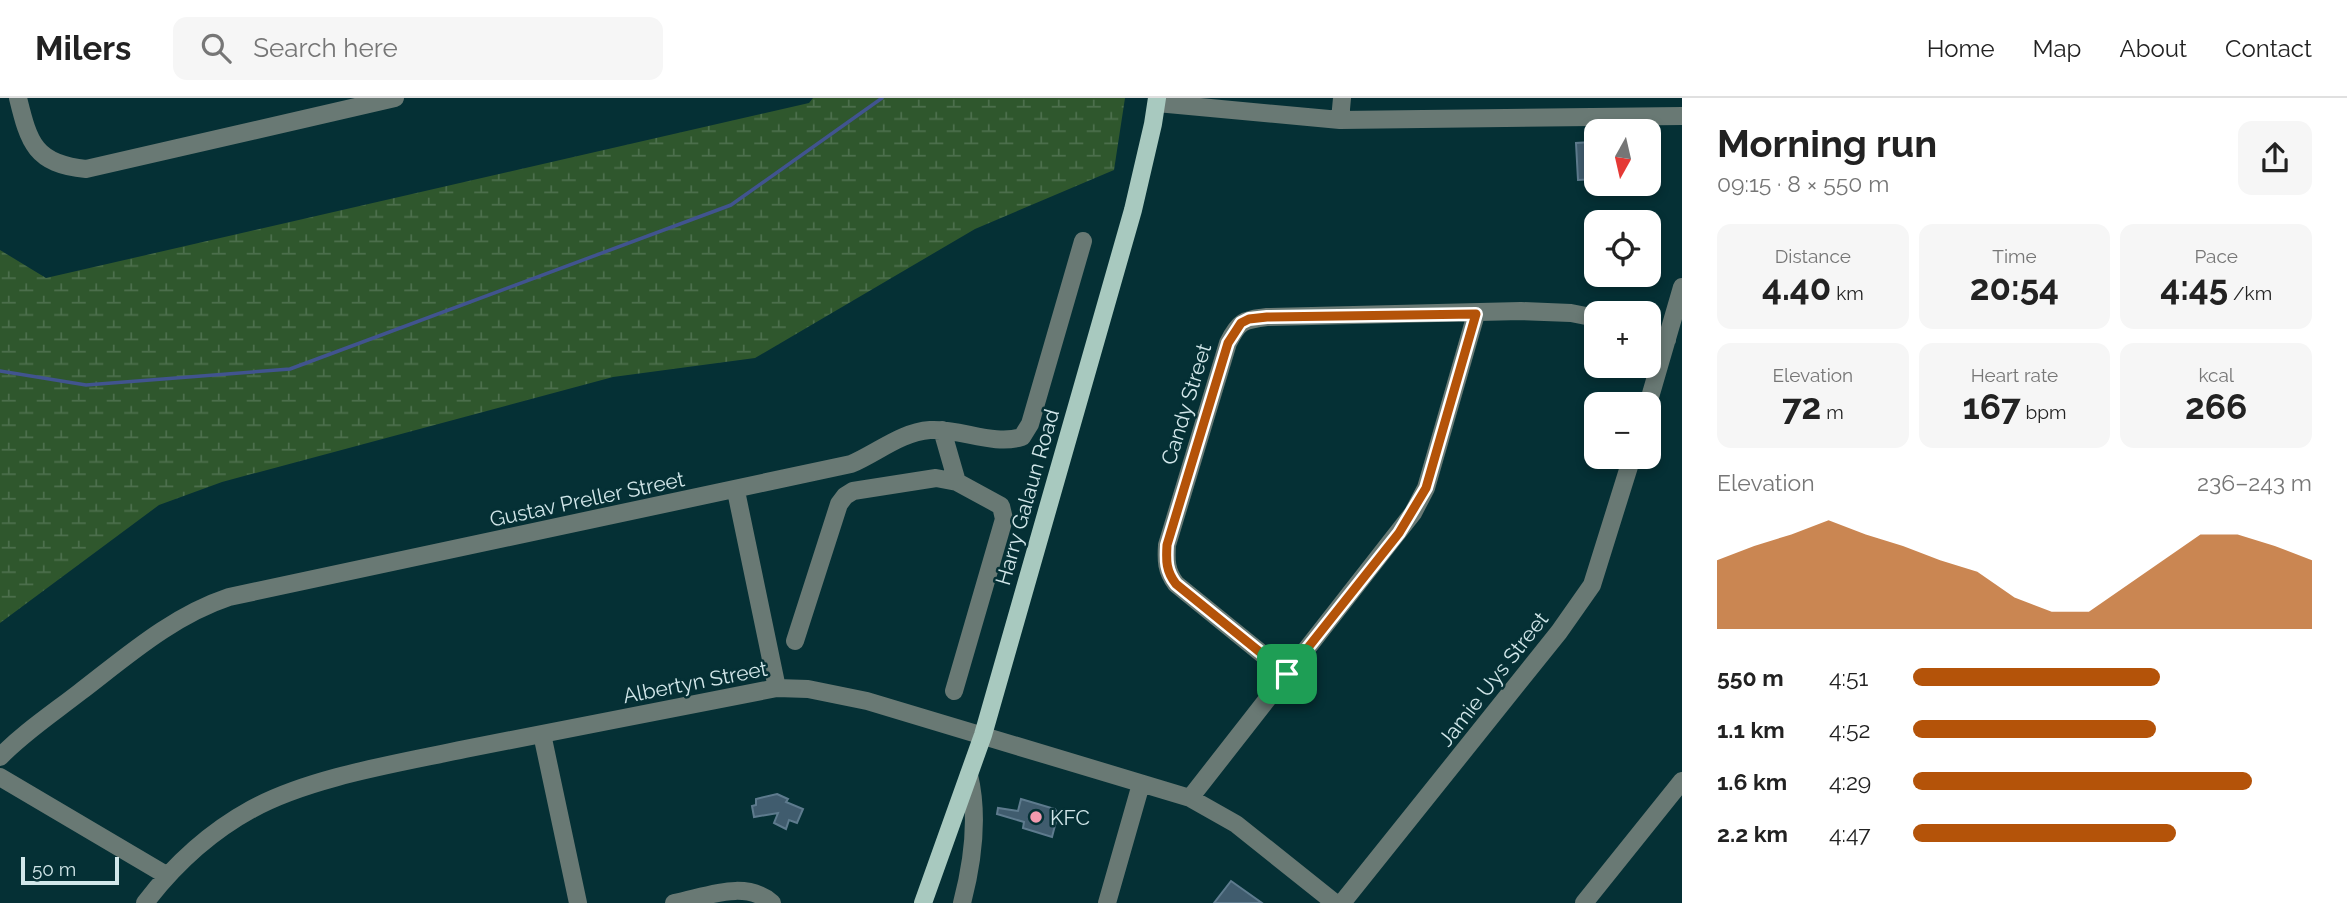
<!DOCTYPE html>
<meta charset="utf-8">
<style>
:root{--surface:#fff;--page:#f6f6f6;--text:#222;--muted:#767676;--line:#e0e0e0;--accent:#b45309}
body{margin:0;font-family:Raleway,sans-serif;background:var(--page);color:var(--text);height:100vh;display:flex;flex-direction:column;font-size:26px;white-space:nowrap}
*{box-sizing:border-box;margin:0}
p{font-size:23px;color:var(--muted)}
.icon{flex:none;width:38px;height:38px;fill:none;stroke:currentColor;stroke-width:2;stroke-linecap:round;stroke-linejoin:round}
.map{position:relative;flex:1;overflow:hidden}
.drawer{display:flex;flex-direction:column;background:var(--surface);width:665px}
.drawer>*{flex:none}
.needle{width:46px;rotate:188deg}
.buttons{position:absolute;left:1584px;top:21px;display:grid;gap:14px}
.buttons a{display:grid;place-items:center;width:77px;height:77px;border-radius:14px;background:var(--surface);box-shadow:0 4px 10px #0003;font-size:35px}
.scale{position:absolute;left:21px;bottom:18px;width:98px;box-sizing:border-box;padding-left:7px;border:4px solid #d2e7ea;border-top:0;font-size:19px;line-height:24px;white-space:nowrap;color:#d2e7ea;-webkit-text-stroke:5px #053035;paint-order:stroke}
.pin{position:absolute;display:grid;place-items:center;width:60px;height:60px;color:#fff;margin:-30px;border-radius:14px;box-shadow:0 4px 10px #0006}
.round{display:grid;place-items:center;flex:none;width:74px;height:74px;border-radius:14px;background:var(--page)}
.overview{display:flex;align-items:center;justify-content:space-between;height:119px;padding:0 35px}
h1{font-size:38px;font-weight:700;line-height:52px}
.metrics{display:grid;grid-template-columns:repeat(3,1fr);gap:10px;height:119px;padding:7px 35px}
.metrics div{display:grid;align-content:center;border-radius:14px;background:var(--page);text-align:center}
.metrics b{font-size:35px;font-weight:700}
.metrics small{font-size:19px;font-weight:400}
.metrics p{font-size:19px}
.chart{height:196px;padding:14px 35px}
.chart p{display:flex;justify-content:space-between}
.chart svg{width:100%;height:126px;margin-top:7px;fill:var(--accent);opacity:.7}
ul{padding:0 35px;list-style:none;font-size:23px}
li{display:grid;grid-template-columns:112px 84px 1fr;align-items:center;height:52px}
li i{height:18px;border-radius:9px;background:var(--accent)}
header{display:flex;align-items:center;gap:42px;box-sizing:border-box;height:98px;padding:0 35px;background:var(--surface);border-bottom:2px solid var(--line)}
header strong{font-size:33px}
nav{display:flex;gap:38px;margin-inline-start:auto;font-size:24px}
.search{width:490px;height:63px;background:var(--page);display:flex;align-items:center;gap:18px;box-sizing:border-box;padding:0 24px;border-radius:14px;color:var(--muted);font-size:26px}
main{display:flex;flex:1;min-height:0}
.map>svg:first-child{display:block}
.wetland{fill:url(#wetland-marsh)}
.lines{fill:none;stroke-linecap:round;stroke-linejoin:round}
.stream{stroke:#41548f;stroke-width:3.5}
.building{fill:#405c6e;stroke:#5e7b8e;stroke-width:2}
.minor{stroke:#697974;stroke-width:18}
.major{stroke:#a8c9bf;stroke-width:18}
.route-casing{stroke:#fff;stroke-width:14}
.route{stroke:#b45309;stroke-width:9}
.poi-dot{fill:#f29aaf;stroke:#053035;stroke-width:2.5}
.labels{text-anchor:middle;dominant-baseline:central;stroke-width:5;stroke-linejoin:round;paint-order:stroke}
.street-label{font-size:21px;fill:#d2e7ea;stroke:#053035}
.poi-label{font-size:21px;fill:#d2e7ea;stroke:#053035;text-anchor:start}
</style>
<header>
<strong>Milers</strong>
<div class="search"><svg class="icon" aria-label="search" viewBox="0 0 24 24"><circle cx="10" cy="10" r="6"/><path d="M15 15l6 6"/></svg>Search here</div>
<nav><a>Home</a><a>Map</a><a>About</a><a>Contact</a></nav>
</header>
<main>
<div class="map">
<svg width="1682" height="805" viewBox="0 0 1682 805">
<defs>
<pattern id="wetland-marsh" width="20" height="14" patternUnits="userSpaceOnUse" patternTransform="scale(1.75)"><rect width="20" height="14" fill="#2f572d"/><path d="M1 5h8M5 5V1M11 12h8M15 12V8" fill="none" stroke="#4c6f4c"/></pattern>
</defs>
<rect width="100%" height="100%" fill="#053035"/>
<path class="wetland" d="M813 0H1125L1114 72 975 131 755 260 613 279 222 384 159 407 0 525V152L46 180 809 5Z"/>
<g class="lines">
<path class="stream" d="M0 273 86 287 290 271 731 107 882 0"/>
</g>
<path class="building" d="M1591 44 1592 61H1596V81L1578 82 1576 45Z
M777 696 788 701 786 704 803 711 797 725 789 722 786 731 774 725 778 715 754 719 752 708 756 707V701Z
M1021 701 1055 711 1058 716 1052 739 1023 730 1024 724 997 716 998 710 1018 713Z
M1231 783 1262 805H1214Z"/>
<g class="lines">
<path class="minor" d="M18 0C29 45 35 66 86 71L395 0
M1157 5 1340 22 1682 18
M1340 22 1342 0
M1648 235 1667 242
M1648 306 1682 189
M942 332 957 384
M736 393 777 590
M795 543 839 406 845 398 853 393 936 380 957 384 1001 408 1004 421 954 593
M1287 576 1176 486C1166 473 1166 462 1167 447L1228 245C1239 223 1243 222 1267 219L1521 213 1571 215 1596 220
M542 636 578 805
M0 659C23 635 53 615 80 594 127 558 172 518 229 499L851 366C877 355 901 334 930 332 960 330 993 348 1022 339L1030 326 1083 143
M0 679 166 777
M1190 700 1413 415 1426 390 1476 216
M145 805C174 767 210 734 252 711 310 679 400 665 465 651 569 631 673 610 777 590L808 591 867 603 1190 700 1236 726 1335 805
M674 805C706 799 745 781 772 805
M962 805C973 763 979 719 969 677
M1107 805 1141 686
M1342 805 1559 534 1592 487 1632 359
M1584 805 1682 683"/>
<path class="major" d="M923 805 983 637 1133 112 1153 26 1157 0"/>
</g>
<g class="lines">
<g class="route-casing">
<path id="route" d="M1476 216 1426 390 1399 435 1287 576 1176 486C1166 473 1166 463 1167 447L1228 245 1241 225 1249 221 1267 219Z"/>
</g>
<use href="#route" class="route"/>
</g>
<circle class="poi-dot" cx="1036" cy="719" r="7"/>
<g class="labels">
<g class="street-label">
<text transform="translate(1186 306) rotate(-73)">Candy Street</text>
<text transform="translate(1027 399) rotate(-74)">Harry Galaun Road</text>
<text transform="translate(587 401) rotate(-12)">Gustav Preller Street</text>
<text transform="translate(1493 581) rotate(-52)">Jamie Uys Street</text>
<text transform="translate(695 584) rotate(-11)">Albertyn Street</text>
</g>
<g class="poi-label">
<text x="1050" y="719">KFC</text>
</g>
</g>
</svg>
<div class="buttons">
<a><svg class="needle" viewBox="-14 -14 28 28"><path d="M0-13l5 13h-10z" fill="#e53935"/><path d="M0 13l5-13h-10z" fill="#767676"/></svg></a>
<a><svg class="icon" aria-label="locate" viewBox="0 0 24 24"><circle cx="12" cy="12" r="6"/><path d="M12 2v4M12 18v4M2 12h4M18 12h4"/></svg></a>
<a>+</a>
<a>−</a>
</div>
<div class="scale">50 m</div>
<div class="pin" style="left:1287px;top:576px;background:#1e9e55"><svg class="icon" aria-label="arrive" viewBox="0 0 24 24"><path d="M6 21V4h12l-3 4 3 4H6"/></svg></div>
</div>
<section class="drawer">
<div class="overview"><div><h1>Morning run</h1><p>09:15 · 8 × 550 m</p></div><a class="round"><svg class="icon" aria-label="share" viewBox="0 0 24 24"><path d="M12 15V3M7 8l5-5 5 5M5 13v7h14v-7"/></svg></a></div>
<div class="metrics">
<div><p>Distance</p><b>4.40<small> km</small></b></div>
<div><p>Time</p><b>20:54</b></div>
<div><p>Pace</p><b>4:45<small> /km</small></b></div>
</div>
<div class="metrics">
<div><p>Elevation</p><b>72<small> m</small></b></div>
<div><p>Heart rate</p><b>167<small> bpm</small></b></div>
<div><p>kcal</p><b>266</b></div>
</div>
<div class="chart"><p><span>Elevation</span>236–243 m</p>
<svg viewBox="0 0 160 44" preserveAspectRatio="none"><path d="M0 44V20L10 15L20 11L30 6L40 11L50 15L60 20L70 24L80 33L90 38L100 38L110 29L120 20L130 11L140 11L150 15L160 20V44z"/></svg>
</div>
<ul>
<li><b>550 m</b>4:51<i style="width:62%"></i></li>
<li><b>1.1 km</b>4:52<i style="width:61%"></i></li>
<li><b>1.6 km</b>4:29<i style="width:85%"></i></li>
<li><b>2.2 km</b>4:47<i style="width:66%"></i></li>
</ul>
</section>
</main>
